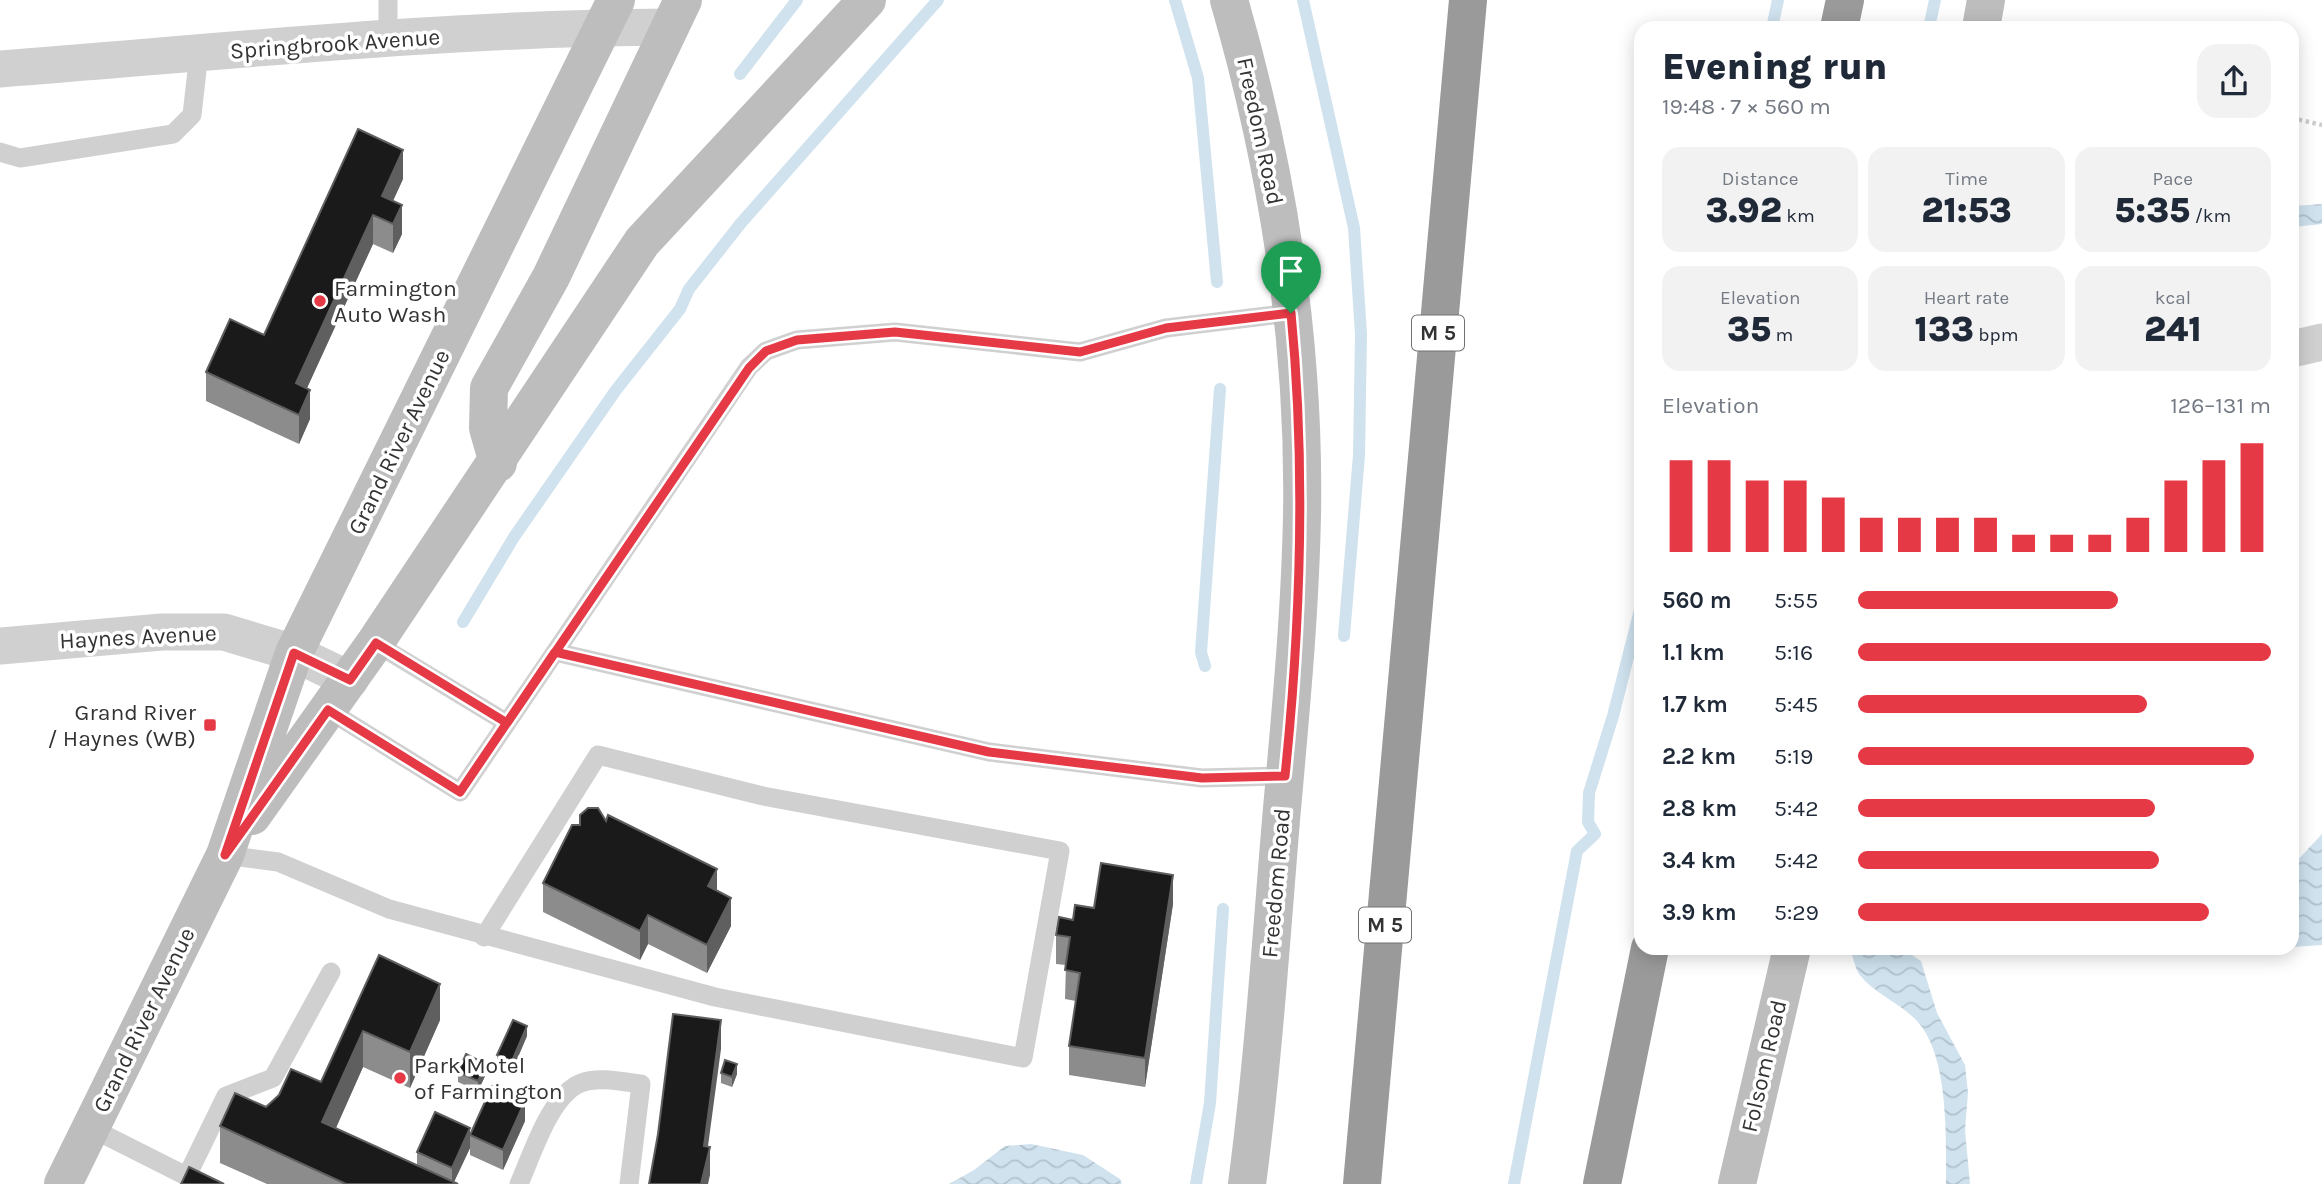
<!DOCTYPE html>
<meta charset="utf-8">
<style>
:root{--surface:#fff;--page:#f2f2f3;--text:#1f2937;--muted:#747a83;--accent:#e63946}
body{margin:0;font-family:Karla,sans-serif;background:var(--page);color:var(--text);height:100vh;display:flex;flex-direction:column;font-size:26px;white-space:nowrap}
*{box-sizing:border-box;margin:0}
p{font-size:23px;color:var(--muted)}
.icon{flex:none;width:38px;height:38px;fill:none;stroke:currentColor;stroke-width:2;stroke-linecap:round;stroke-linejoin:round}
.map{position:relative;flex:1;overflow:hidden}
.drawer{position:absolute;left:1634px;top:21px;width:665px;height:934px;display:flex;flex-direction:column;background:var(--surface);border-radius:21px;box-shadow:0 4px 18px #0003}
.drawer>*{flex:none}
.pin{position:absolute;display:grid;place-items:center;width:60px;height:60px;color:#fff;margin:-72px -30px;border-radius:50% 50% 50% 0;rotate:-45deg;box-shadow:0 0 7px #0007}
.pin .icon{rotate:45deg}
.round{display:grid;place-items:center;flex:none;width:74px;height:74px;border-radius:21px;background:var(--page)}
.headline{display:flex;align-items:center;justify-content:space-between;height:119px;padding:0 28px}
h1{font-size:38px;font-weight:800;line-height:52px}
.figures{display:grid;grid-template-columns:repeat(3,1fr);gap:10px;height:119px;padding:7px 28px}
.figures div{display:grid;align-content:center;border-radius:18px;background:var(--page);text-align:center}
.figures b{font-size:35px;font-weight:800}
.figures small{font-size:19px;font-weight:400}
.figures p{font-size:19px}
.chart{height:196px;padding:14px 28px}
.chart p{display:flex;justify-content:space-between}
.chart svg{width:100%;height:126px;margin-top:7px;stroke:var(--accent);stroke-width:6}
ul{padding:0 28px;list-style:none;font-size:23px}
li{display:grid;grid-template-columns:112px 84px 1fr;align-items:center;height:52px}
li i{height:18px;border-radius:9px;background:var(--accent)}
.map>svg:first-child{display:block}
.water{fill:url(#water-waves)}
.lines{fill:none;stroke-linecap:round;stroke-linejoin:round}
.stream{stroke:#cfe2ee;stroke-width:12}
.path{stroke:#cdcdcd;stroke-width:4.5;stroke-dasharray:3.5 3.5;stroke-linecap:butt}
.lane{stroke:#d0d0d0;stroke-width:19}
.street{stroke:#d0d0d0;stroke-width:37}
.secondary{stroke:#bdbdbd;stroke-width:38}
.highway{stroke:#9a9a9a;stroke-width:38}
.wall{fill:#8c8c8c}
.shaded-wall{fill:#5f5f5f}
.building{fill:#1a1a1a;stroke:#5f5f5f;stroke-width:2}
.route-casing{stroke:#fff;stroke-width:14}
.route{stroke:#e63946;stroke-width:9}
.poi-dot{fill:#e63946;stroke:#fff;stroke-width:2.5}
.labels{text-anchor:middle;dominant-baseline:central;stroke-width:7;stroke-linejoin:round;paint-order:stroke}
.shield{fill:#fff;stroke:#707070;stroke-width:2}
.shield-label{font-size:21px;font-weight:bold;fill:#333}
.street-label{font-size:23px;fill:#333;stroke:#fff}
.poi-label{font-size:23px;fill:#333;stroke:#fff;text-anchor:start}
</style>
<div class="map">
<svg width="2322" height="1184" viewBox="0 0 2322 1184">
<defs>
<pattern id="water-waves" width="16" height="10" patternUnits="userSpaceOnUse" patternTransform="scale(1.75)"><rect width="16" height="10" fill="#cfe2ee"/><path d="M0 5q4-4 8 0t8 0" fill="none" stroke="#b2c2cd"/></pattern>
</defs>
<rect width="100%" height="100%" fill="#fff"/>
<path class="water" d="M2322 204V224L2293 227V206Z
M2322 834V945L2293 947V865Z
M1850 949H1903L1921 961 1937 1013 1965 1065 1968 1093 1965 1130 1970 1184H1946C1946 1139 1949 1057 1918 1022 1901 1003 1874 994 1859 974 1855 968 1853 956 1850 949Z
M1031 1144 1083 1155 1120 1179 1122 1184H949L974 1170 1005 1146Z"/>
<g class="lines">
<path class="stream" d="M1175 0 1198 78 1217 282
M1303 0 1354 228 1361 334 1359 455 1344 636
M1772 28 1778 0
M1929 28 1935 0
M740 74 797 0
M463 622 514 537 616 390 680 309 689 289 741 223 938 0
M1205 666 1201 652 1220 389
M1196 1184 1210 1103 1223 909
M1514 1184 1577 851 1595 834 1588 822 1589 793 1613 716 1642 602"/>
<path class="path" d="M2292 118 2322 125"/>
<path class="lane" d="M388 40V0
M0 152 20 158 173 134 192 115 199 53
M375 643 507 723
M555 652 989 752 1202 778 1285 776
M328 710 460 792 749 367 766 351 797 340 895 332 1080 352 1166 328 1291 313
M225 855 278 862 389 909 715 997 1023 1058 1060 851 763 796 598 755 484 937
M91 1128 202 1184
M187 1176 226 1096 273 1078 331 972
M519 1184C532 1155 550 1095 581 1083 598 1076 624 1082 641 1084L629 1184"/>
<path class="street" d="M0 69C221 52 448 28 670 27
M2292 349 2322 342
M0 646 162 632H224L294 653 350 680"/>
<path class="secondary" d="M1229 0C1277 166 1305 341 1302 515 1300 617 1290 718 1281 820 1271 941 1263 1063 1247 1184
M1981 28 1986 0
M498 463 488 428 489 388 551 277 683 0
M252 816 375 643 642 242 867 0
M63 1184 225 855 294 653 616 0
M1737 1184 1792 948"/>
<path class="highway" d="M1839 28 1845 0
M1362 1184 1468 0
M1602 1184 1650 948"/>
</g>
<path class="wall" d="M403 179 393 201 402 234 393 253 373 244 307 388 310 419 299 444 206 401V372L264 335Z
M606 821 717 890 731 926 707 973 648 944 640 960 543 912V883L580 825Z
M1173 904 1145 1087 1069 1075V1046L1076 1001 1065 999 1066 965 1056 964V935L1073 920 1094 908Z
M379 955 440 1020 410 1088 363 1067 336 1128 417 1165V1152L470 1134 525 1121 503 1170 470 1155V1148L454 1182 458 1184H267L220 1163V1126L266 1107 321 1082Z
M527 1036 512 1071 497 1065V1055Z
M458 1072 486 1074 478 1091 458 1082Z
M721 1073 737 1074 732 1087 721 1083Z"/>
<path class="shaded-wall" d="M403 150V179L384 220 382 196Z
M402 205V234L393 253V224Z
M373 215V244L296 412V383Z
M310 390V419L299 444V415Z
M717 869V897L708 886Z
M1173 875V904L1145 1087V1058Z
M731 898V926L707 973V945Z
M648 915V944L640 960V931Z
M440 984V1020L410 1088V1052Z
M721 1020V1049L706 1161 710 1147V1175L708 1184H701L704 1146Z
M527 1026V1036L512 1071V1061Z
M363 1031V1067L322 1159V1122Z
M486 1064V1074L478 1091V1081Z
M737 1064V1074L732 1087V1077Z
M525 1101V1121L503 1170V1150Z
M470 1128V1148L453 1184H452V1168Z"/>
<path class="building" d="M358 129 403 150 382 196 402 205 393 224 373 215 296 383 310 390 299 415 206 372 230 319 264 335Z
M588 808H598L606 821 608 815 717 869 708 886 731 898 707 945 648 915 640 931 543 883 572 825H580V815Z
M1101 863 1173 875 1145 1058 1069 1046 1080 973 1065 970 1070 937 1056 935 1059 917 1073 920 1075 905 1094 908Z
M379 955 440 984 410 1052 363 1031 322 1122 458 1184H346L220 1126 235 1093 266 1107 279 1095 291 1069 321 1082Z
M673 1014 721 1020 704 1146 710 1147 701 1184H649L658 1134Z
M513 1020 527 1026 512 1061 497 1055Z
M466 1054 486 1064 478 1081 458 1072Z
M725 1060 737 1064 732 1077 721 1073Z
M492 1086 525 1101 503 1150 470 1135Z
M435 1112 470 1128 452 1168 417 1152Z
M189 1167 224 1184H181Z"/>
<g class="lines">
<g class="route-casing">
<path id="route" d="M1291 313 1166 328 1080 352 895 332 797 340 766 351 749 368 507 723 376 643 350 680 294 653 225 855 328 710 460 792 555 652 989 752 1202 778 1285 776C1301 621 1306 468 1291 313"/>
</g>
<use href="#route" class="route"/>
</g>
<g class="poi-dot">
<circle cx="320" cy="301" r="7"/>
<rect x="203" y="718" width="14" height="14" rx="3.5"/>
<circle cx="400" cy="1078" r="7"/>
</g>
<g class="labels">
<g class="shield">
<rect x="1412" y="315.5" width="52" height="35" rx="5"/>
<rect x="1359" y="907.5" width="52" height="35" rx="5"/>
</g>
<g class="shield-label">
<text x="1438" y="333">M 5</text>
<text x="1385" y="925">M 5</text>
</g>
<g class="street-label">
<text transform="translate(335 44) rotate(-4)">Springbrook Avenue</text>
<text transform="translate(1260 131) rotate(78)">Freedom Road</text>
<text transform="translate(399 442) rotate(-64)">Grand River Avenue</text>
<text transform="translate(138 637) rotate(-3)">Haynes Avenue</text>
<text transform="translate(1276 883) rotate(-85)">Freedom Road</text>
<text transform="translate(144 1020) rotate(-64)">Grand River Avenue</text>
<text transform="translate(1764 1066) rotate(-77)">Folsom Road</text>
</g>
<g class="poi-label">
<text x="334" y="288">Farmington<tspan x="334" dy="26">Auto Wash</tspan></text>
<text x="196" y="712" text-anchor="end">Grand River<tspan x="196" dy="26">/ Haynes (WB)</tspan></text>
<text x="414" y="1065">Park Motel<tspan x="414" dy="26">of Farmington</tspan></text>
</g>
</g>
</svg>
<div class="pin" style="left:1291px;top:313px;background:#1e9e55"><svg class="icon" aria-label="arrive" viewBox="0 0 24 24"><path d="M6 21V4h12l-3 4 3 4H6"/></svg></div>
<section class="drawer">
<div class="headline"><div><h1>Evening run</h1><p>19:48 · 7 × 560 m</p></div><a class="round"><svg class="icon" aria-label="share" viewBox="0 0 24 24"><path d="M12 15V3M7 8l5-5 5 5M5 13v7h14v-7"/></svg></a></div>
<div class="figures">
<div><p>Distance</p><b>3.92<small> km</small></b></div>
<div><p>Time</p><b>21:53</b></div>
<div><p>Pace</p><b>5:35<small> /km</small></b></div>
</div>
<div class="figures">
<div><p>Elevation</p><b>35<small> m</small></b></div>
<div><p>Heart rate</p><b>133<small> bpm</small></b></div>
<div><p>kcal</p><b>241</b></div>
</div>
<div class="chart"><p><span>Elevation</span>126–131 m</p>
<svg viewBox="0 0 160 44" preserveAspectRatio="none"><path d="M5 44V12M15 44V12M25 44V19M35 44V19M45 44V25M55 44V32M65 44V32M75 44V32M85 44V32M95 44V38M105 44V38M115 44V38M125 44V32M135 44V19M145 44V12M155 44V6"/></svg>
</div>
<ul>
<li><b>560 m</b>5:55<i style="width:63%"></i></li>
<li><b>1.1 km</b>5:16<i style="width:100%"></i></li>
<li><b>1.7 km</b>5:45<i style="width:70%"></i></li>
<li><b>2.2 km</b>5:19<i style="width:96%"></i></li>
<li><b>2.8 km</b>5:42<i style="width:72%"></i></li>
<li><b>3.4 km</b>5:42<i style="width:73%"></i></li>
<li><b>3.9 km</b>5:29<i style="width:85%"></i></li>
</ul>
</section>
</div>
